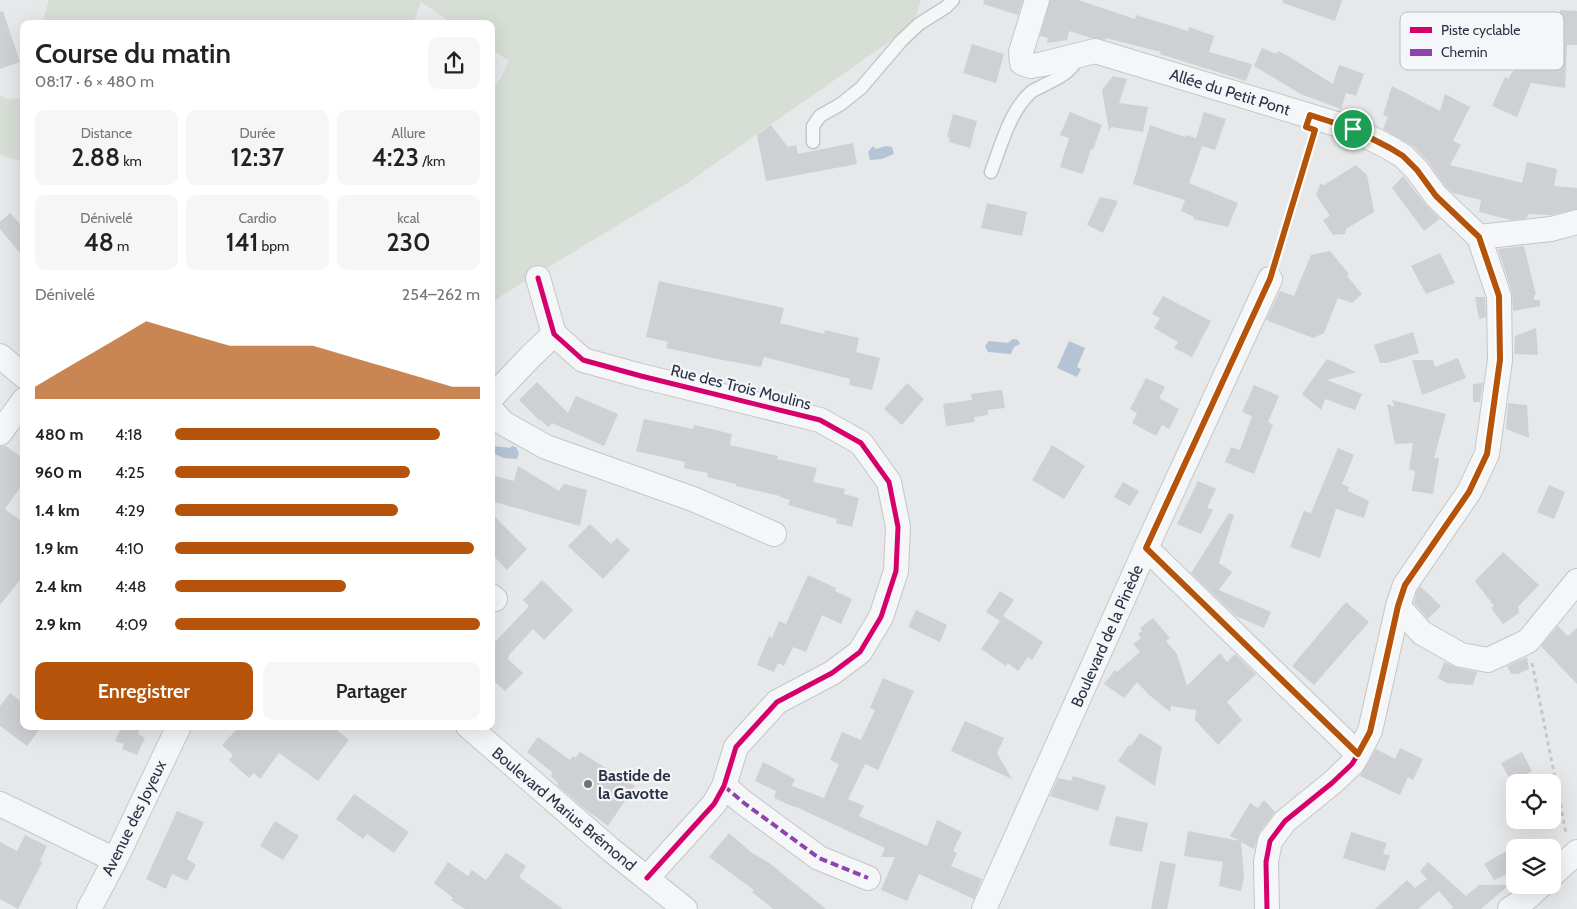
<!DOCTYPE html>
<html lang="fr">
<meta charset="utf-8">
<style>
:root{--surface:#fff;--page:#f6f6f6;--text:#222;--muted:#767676;--accent:#b45309}
body{margin:0;font-family:Cabin,sans-serif;background:var(--page);color:var(--text);height:100vh;display:flex;flex-direction:column;font-size:19px;white-space:nowrap}
*{box-sizing:border-box;margin:0}
p{font-size:16px;color:var(--muted)}
.icon{flex:none;width:28px;height:28px;fill:none;stroke:currentColor;stroke-width:2;stroke-linecap:round;stroke-linejoin:round}
.map{position:relative;flex:1;overflow:hidden}
.panel{position:absolute;left:20px;top:20px;width:475px;height:710px;display:flex;flex-direction:column;background:var(--surface);border-radius:10px;box-shadow:0 5px 20px #0002}
.panel>*{flex:none}
.fabs{position:absolute;left:1506px;top:774px;display:grid;gap:10px}
.fabs a{display:grid;place-items:center;width:55px;height:55px;border-radius:10px;background:var(--surface);box-shadow:0 5px 20px #0002;font-size:25px}
.pin{position:absolute;display:grid;place-items:center;width:42px;height:42px;color:#fff;margin:-21px;border:2px solid #fff;border-radius:50%;box-shadow:0 1px 5px #0007}
.round{display:grid;place-items:center;flex:none;width:52px;height:52px;border-radius:10px;background:var(--page)}
.overview{display:flex;align-items:center;justify-content:space-between;height:85px;padding:0 15px}
h1{font-size:28px;font-weight:600;line-height:38px}
.metrics{display:grid;grid-template-columns:repeat(3,1fr);gap:8px;height:85px;padding:5px 15px}
.metrics div{display:grid;align-content:center;border-radius:10px;background:var(--page);text-align:center}
.metrics b{font-size:25px;font-weight:600}
.metrics small{font-size:14px;font-weight:400}
.metrics p{font-size:14px}
.chart{height:140px;padding:10px 15px}
.chart p{display:flex;justify-content:space-between}
.chart svg{width:100%;height:90px;margin-top:5px;fill:var(--accent);opacity:.7}
.button{display:flex;gap:10px;margin-top:auto;padding:10px 15px}
.button a{flex:1;height:58px;border-radius:10px;background:var(--accent);color:#fff;font-size:20px;font-weight:600;line-height:58px;text-align:center}
.button a+a{background:var(--page);color:var(--text)}
ul{padding:0 15px;list-style:none;font-size:16px}
li{display:grid;grid-template-columns:80px 60px 1fr;align-items:center;height:38px}
li i{height:12px;border-radius:6px;background:var(--accent)}
.map>svg:first-child{display:block}
.green{fill:#d6ded6}
.water{fill:#b4c4d5}
.building{fill:#ced0d3}
.lines{fill:none;stroke-linecap:round;stroke-linejoin:round}
.service-casing{stroke:#c4c6c8;stroke-width:15}
.minor-casing{stroke:#c4c6c8;stroke-width:26}
.path{stroke:#c5c6ca;stroke-width:3;stroke-dasharray:4 4;stroke-linecap:butt}
.service{stroke:#f5f6f7;stroke-width:12}
.minor{stroke:#f5f6f7;stroke-width:24}
.quiet{stroke:#8e44ad;stroke-width:4;stroke-dasharray:8 4;stroke-linecap:butt}
.cycleway-casing{stroke:#f4f6f9;stroke-width:8}
.cycleway{stroke:#d6006c;stroke-width:5}
.route-casing{stroke:#fff;stroke-width:10}
.route{stroke:#b45309;stroke-width:6}
.poi-dot{fill:#6c737f;stroke:#f4f6f9;stroke-width:2}
.labels{text-anchor:middle;dominant-baseline:central;stroke-width:4.5;stroke-linejoin:round;paint-order:stroke}
.street-label{font-size:16px;fill:#2b3445;stroke:#f4f6f9}
.poi-label{font-size:16px;font-weight:bold;fill:#2b3445;stroke:#f4f6f9;text-anchor:start}
.key{fill:#f4f6f9;stroke:#b8bcc3;stroke-width:1}
.key-label{font-size:14px;fill:#2b3445}
</style>
<div class="map">
<svg width="1577" height="909" viewBox="0 0 1577 909">
<rect width="100%" height="100%" fill="#e6e8ea"/>
<path class="green" d="M49 0H921L913 25 686 184 502 295 491 304V91L501 78 509 61 491 49V24H453L421 2 413 24H42Z
M24 87V162L3 156 0 153V95L7 99 21 98Z"/>
<path class="water" d="M873 146 876 149 886 146 892 147 894 154 882 159 870 160 868 152Z
M1013 339 1018 340 1020 344 1014 347 1011 354 988 352 985 346 989 341 1008 343Z
M1069 341 1085 348 1077 367 1081 369 1077 377 1057 368Z
M494 446 510 448 512 446 516 447 519 453 517 459 504 458 492 453Z"/>
<path class="building" d="M984 0H1023L1018 15 983 4Z
M1050 0H1078L1135 19 1136 15 1188 31 1189 27 1214 36 1209 52 1252 64 1246 81 1160 54 1161 52 1106 38V40L1091 38 1069 31 1067 40 1047 43 1048 38 1040 36Z
M1283 0H1342L1335 21 1283 3Z
M1560 10 1577 11V45H1567L1565 88 1531 83 1517 117 1492 106 1505 77 1508 79 1522 57 1512 43 1526 12 1559 26Z
M3 11 20 62 0 69V12Z
M972 44 1004 54 996 83 963 73Z
M1262 48 1276 54 1278 51 1288 56 1333 84 1339 65 1364 74 1356 96 1346 93 1341 109 1301 94 1254 66Z
M1113 76 1127 79 1119 103 1148 107 1143 132 1111 127 1109 131 1102 90Z
M1392 86 1440 111 1445 94 1470 107 1453 141 1461 145 1450 165 1522 183 1527 162 1557 169 1554 186 1577 188V209L1551 215 1528 214 1527 218 1511 220 1479 212 1481 200 1453 193 1446 187 1427 160 1413 146 1383 129 1388 117 1383 115Z
M1070 112 1102 125 1093 149H1091L1083 174 1060 167 1069 138 1060 135Z
M1204 112 1226 119 1215 150 1202 146 1189 183 1238 203 1228 227 1193 219 1194 217 1181 211 1185 200 1133 184 1150 125 1185 137 1186 135 1196 138Z
M953 114 977 121 970 148 949 142 950 138 947 137Z
M771 125 788 147 796 145 798 154 853 143 857 164 766 181 757 135Z
M1356 165 1367 175 1374 212 1346 229 1345 234 1333 235 1323 220 1330 216 1316 195 1320 184 1324 185Z
M1403 176 1425 204 1440 219 1424 231 1392 188Z
M1100 197 1118 201 1103 233 1087 225Z
M987 203 1027 212 1022 236 981 228Z
M10 213 24 228V258L0 229V222Z
M1524 246 1536 295H1534V300H1540V306L1513 311 1512 292 1498 249Z
M1330 251 1349 274 1347 276 1362 294 1352 303 1338 298 1324 333 1313 338 1266 320 1280 291 1294 296 1311 255Z
M1440 253 1455 283 1426 294 1411 266Z
M659 281 784 308 780 323 824 334 825 330 859 338 856 352 880 358 872 390 849 385 850 379 764 357 761 367 718 359 666 348 668 342 646 337Z
M1163 296 1211 321 1192 357 1174 348 1178 342 1154 328 1160 318 1152 314Z
M1475 297H1485L1486 317 1479 319Z
M1536 328 1538 355 1514 354 1515 336Z
M1413 332 1419 353 1387 363H1380L1374 345Z
M1458 358 1466 378 1422 395 1412 360H1433L1435 367Z
M1327 359 1356 372 1327 380 1362 394 1355 410 1325 399 1321 410 1302 394Z
M1146 378 1165 387 1159 398 1179 409 1169 429 1162 425 1156 436 1132 423 1137 413 1130 409Z
M537 382 568 413 576 396 618 414 604 446 552 423 548 427 541 420 540 421 519 400Z
M907 383 924 399 902 425 884 409Z
M1483 383 1480 402H1473V384Z
M1254 385 1279 396 1268 422 1273 425 1254 474 1225 462 1231 447 1240 450 1252 416 1242 412Z
M1002 390 1005 408 988 410V415L974 417 975 422 946 426 943 404 972 400 971 394Z
M1392 400 1446 414 1434 458H1439L1433 494 1412 491 1415 471 1409 469 1413 443 1395 444 1387 404 1395 407Z
M1508 403 1527 405 1529 438 1506 429Z
M644 419 693 429 694 425 732 434 730 445 778 456 777 459 817 468 813 482 845 489 844 494 859 498 852 527 836 523 837 519 788 505 790 500 780 497V496L736 486V484L707 477 708 473 684 468 685 462 636 451Z
M1052 445 1085 466 1064 499 1032 480Z
M0 446H6L24 459V482L5 509 24 523V575L0 605Z
M1338 448 1354 455 1342 484 1349 487 1348 491 1369 501 1364 518 1336 509 1320 558 1290 547 1304 511 1311 513Z
M518 466 559 491 564 484 587 490 580 526 491 501V475L514 481Z
M1198 481 1216 489 1207 508 1213 510 1201 534 1177 524Z
M1123 482 1139 491 1130 506 1114 497Z
M1549 485 1565 492 1554 519 1537 512Z
M491 513 527 549 507 570 491 553Z
M1229 513 1234 515 1219 563 1232 572 1219 590 1271 612 1264 628 1236 616 1191 573Z
M590 524 611 544 617 538 630 550 603 579 568 546Z
M1503 552 1539 585 1518 607 1519 613 1503 624 1491 608 1494 606 1475 581Z
M808 575 836 588 835 591 852 599 841 624 822 615 806 652 793 647 784 666 778 663 774 672 757 665 769 636 772 638 779 621 786 624Z
M542 580 573 610 544 640 533 629 510 654 508 659 523 673 505 691 491 678V637L496 641 529 606 523 600Z
M1423 583 1421 587 1441 606 1428 619 1414 603 1417 591Z
M1000 591 1014 600 1003 616 1043 642 1032 660 1028 657 1018 671 1008 663 1006 666 981 649 1000 621 986 612Z
M1346 602 1369 622 1314 685 1292 666Z
M916 610 947 625 940 642 908 627Z
M1153 618 1170 638 1166 641 1177 654 1187 686 1220 653 1227 662 1235 654 1256 674 1227 702 1242 720 1218 745 1195 720 1196 710 1171 706 1170 712 1148 694 1137 682 1124 698 1104 684 1115 670 1117 672 1140 652 1133 644 1141 638 1138 634 1142 631 1140 628Z
M1558 626 1568 636 1577 628V684L1541 646Z
M1527 657 1529 669 1518 674H1511L1507 666Z
M1444 662 1458 668 1477 672 1473 685 1447 683 1438 678Z
M883 678 914 691 878 770 865 764 848 799 864 806 859 816 927 846 937 820 962 832 953 851 957 853 951 866 982 879 974 899 919 874 907 901 881 890 895 857H881L885 848 794 806V807L774 798 776 791 755 781 763 762 795 779 792 786 824 798 839 764 830 760 842 732 861 740 875 710 870 708Z
M10 693 24 704V726H42L27 746 0 726V706Z
M965 721 1004 738 997 753 1012 779 951 751Z
M122 726H141L138 734 145 738 137 755 122 749 124 744 115 741Z
M240 726H332L349 740 318 781 279 753 260 779 254 773 249 778 229 760 233 755 222 745Z
M1140 733 1162 747 1155 786 1118 761 1129 745 1131 746Z
M538 737 570 760 573 756 575 758 580 752 635 786 608 826 585 809 557 785 558 783 551 776 553 773 527 752Z
M1400 748 1423 759 1413 780 1408 777 1400 795 1360 776 1376 749 1395 759Z
M1522 752 1532 771 1512 783 1501 763Z
M1073 776 1106 786 1098 811 1050 796 1058 778 1071 781Z
M354 794 409 832 394 853 367 834 363 839 336 819Z
M1264 800 1275 812 1259 833 1254 849 1241 842 1244 876 1241 891 1219 886 1223 862 1184 856 1188 831 1240 841 1230 836 1250 803 1258 808Z
M177 811 204 822 187 859 196 865 187 881 172 874 166 889 146 879Z
M1116 816 1148 823 1142 852 1109 845Z
M275 821 299 836 283 860 260 846Z
M1351 832 1387 843 1383 854 1390 855 1385 871 1343 858Z
M729 833 752 853 768 862 826 909H773L752 892 754 890 709 857Z
M25 835 47 846 40 861 42 863 18 909 0 899V842L17 851Z
M1515 846V871L1494 880 1484 864Z
M506 853 526 866 519 877 563 909H465L451 900 453 898 434 883 448 862 468 876 472 870 486 880Z
M1160 861 1176 864 1167 909H1151Z
M1428 862 1466 896 1479 885H1509L1481 909H1451L1453 907 1439 891 1418 909H1375L1407 880 1415 888 1427 879 1420 871Z"/>
<g class="lines">
<g class="service-casing">
<path id="service" d="M813 142V126L820 116 841 104 861 88 901 41 919 24 946 7 953 0
M991 172C1001 146 1009 113 1030 93 1034 89 1040 88 1044 85 1059 78 1071 72 1079 57"/>
</g>
<g class="minor-casing">
<path id="minor" d="M1037 0 1021 52 1022 63 1031 66 1043 64 1095 51 1353 129 1390 148 1403 156 1417 170 1436 196 1479 237 1551 229 1577 222
M538 278 554 334 583 360 641 376 820 420 861 443 889 482 898 527 896 571 881 617 860 652 832 673 777 702 736 747 724 786 714 804 647 878
M0 356 24 376
M491 398 531 356 554 334
M491 409 503 423 546 447 693 499 774 534
M0 433 24 400
M1146 548 1358 754
M491 596 495 599
M1398 606 1422 633 1461 655 1488 660 1528 641 1577 581
M468 726 610 849 685 909
M724 786 744 803 819 858 868 878
M0 804 115 860
M1552 875 1577 852
M89 909 115 860 179 726
M984 909 1146 548 1270 279
M1267 909 1266 862 1270 841 1285 821 1332 783 1352 764 1358 754 1370 731 1398 606 1405 585 1469 492 1487 454 1500 360 1499 296 1479 237
M1510 909 1527 898 1541 885"/>
</g>
<path class="path" d="M1276 259 1313 138
M1532 663 1566 833"/>
<use href="#service" class="service"/>
<use href="#minor" class="minor"/>
<path class="quiet" d="M724 786 744 803 819 858 868 878"/>
<g class="cycleway-casing">
<path id="cycleway" d="M538 278 554 334 583 360 641 376 820 420 861 443 889 482 898 527 896 571 881 617 860 652 832 673 777 702 736 747 724 786 714 804 647 878
M1267 909 1266 862 1270 841 1285 821 1332 783 1352 764 1358 754 1370 731 1398 606 1405 585 1469 492 1487 454 1500 360 1499 296 1479 237"/>
</g>
<use href="#cycleway" class="cycleway"/>
</g>
<g class="lines">
<g class="route-casing">
<path id="route" d="M1310 115 1353 129 1390 148 1403 156 1417 170 1436 196 1479 237 1499 296 1500 360 1487 454 1469 492 1405 585 1398 606 1370 732 1358 754 1146 548 1270 279 1315 130 1306 127Z"/>
</g>
<use href="#route" class="route"/>
</g>
<circle class="poi-dot" cx="588" cy="784" r="5"/>
<g class="labels">
<g class="street-label">
<text transform="translate(1230 92) rotate(17)">Allée du Petit Pont</text>
<text transform="translate(741 387) rotate(14)">Rue des Trois Moulins</text>
<text transform="translate(1107 636) rotate(-66)">Boulevard de la Pinède</text>
<text transform="translate(564 809) rotate(40)">Boulevard Marius Brémond</text>
<text transform="translate(134 818) rotate(-64)">Avenue des Joyeux</text>
</g>
<g class="poi-label">
<text x="598" y="775">Bastide de<tspan x="598" dy="18">la Gavotte</tspan></text>
</g>
</g>
<rect x="1400" y="12" width="164" height="58" rx="8" class="key"/>
<rect x="1410" y="27" width="22" height="6" fill="#d6006c"/>
<rect x="1410" y="49" width="22" height="7" fill="#8e44ad"/>
<g class="key-label">
<text x="1441" y="35">Piste cyclable</text>
<text x="1441" y="57">Chemin</text>
</g>
</svg>
<div class="fabs">
<a><svg class="icon" aria-label="locate" viewBox="0 0 24 24"><circle cx="12" cy="12" r="6"/><path d="M12 2v4M12 18v4M2 12h4M18 12h4"/></svg></a>
<a><svg class="icon" aria-label="layers" viewBox="0 0 24 24"><path d="M12 4l9 5-9 5-9-5zM3 14l9 5 9-5"/></svg></a>
</div>
<div class="pin" style="left:1353px;top:129px;background:#1e9e55"><svg class="icon" aria-label="arrive" viewBox="0 0 24 24"><path d="M6 21V4h12l-3 4 3 4H6"/></svg></div>
<section class="panel">
<div class="overview"><div><h1>Course du matin</h1><p>08:17 · 6 × 480 m</p></div><a class="round"><svg class="icon" aria-label="share" viewBox="0 0 24 24"><path d="M12 15V3M7 8l5-5 5 5M5 13v7h14v-7"/></svg></a></div>
<div class="metrics">
<div><p>Distance</p><b>2.88<small> km</small></b></div>
<div><p>Durée</p><b>12:37</b></div>
<div><p>Allure</p><b>4:23<small> /km</small></b></div>
</div>
<div class="metrics">
<div><p>Dénivelé</p><b>48<small> m</small></b></div>
<div><p>Cardio</p><b>141<small> bpm</small></b></div>
<div><p>kcal</p><b>230</b></div>
</div>
<div class="chart"><p><span>Dénivelé</span>254–262 m</p>
<svg viewBox="0 0 160 44" preserveAspectRatio="none"><path d="M0 44V38L10 30L20 22L30 14L40 6L50 10L60 14L70 18L80 18L90 18L100 18L110 22L120 26L130 30L140 34L150 38L160 38V44z"/></svg>
</div>
<ul>
<li><b>480 m</b>4:18<i style="width:87%"></i></li>
<li><b>960 m</b>4:25<i style="width:77%"></i></li>
<li><b>1.4 km</b>4:29<i style="width:73%"></i></li>
<li><b>1.9 km</b>4:10<i style="width:98%"></i></li>
<li><b>2.4 km</b>4:48<i style="width:56%"></i></li>
<li><b>2.9 km</b>4:09<i style="width:100%"></i></li>
</ul>
<div class="button"><a>Enregistrer</a><a>Partager</a></div>
</section>
</div>
